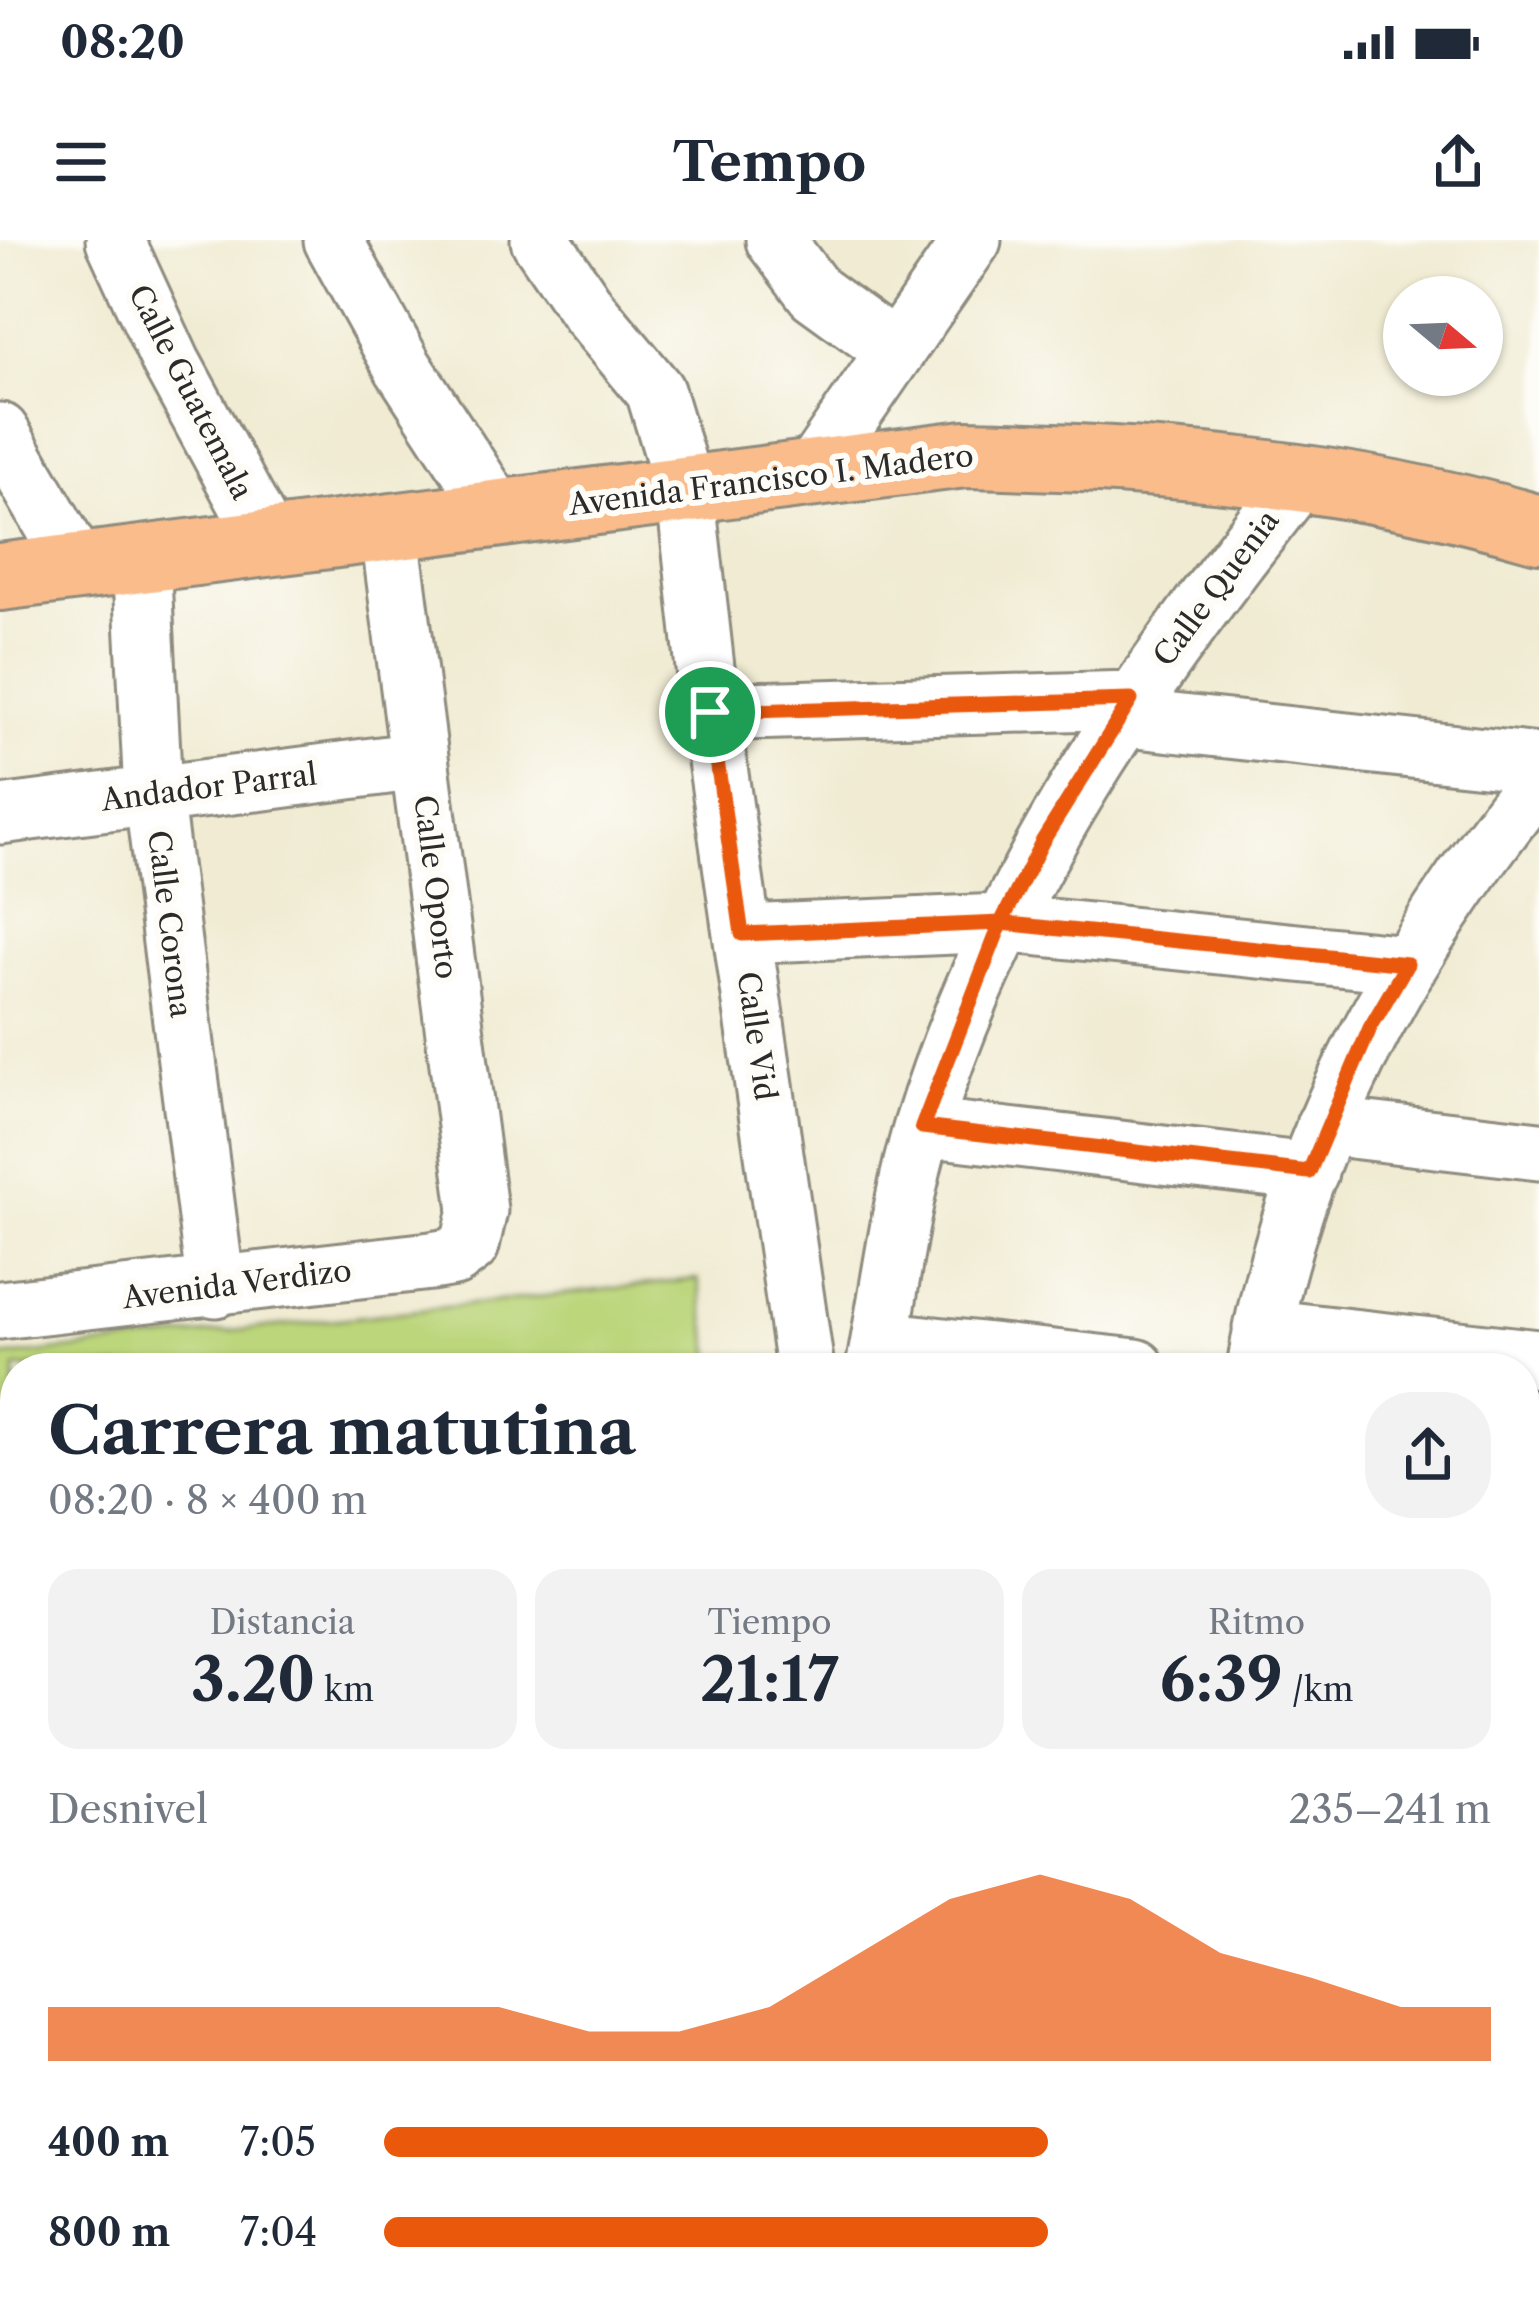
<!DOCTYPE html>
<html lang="es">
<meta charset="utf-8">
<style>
:root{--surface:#fff;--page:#f2f2f3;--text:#1f2937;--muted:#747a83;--accent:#ea580c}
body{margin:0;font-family:"Libre Caslon Text",serif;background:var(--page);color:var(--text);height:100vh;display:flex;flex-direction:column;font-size:45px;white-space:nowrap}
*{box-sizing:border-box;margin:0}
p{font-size:39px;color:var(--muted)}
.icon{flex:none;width:66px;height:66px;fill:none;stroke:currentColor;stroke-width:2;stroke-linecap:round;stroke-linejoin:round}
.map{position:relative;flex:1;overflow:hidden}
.details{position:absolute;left:0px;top:1113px;width:1539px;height:948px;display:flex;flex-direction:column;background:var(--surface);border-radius:48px 48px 0 0;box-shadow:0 3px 9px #0004}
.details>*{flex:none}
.needle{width:78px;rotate:109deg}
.fabs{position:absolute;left:1383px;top:36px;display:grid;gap:24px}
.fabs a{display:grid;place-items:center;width:120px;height:120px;border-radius:50%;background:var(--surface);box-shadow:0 3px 9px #0004;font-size:60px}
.pin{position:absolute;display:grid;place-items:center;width:102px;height:102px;color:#fff;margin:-51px;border:6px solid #fff;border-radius:50%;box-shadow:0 3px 12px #0007}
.round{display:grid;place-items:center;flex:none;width:126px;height:126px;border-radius:48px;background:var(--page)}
.summary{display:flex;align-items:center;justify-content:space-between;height:204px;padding:0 48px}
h1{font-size:66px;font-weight:700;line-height:90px}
.stats{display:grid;grid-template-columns:repeat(3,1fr);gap:18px;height:204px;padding:12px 48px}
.stats div{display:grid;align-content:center;border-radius:30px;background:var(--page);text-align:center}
.stats b{font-size:60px;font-weight:700}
.stats small{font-size:33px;font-weight:400}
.stats p{font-size:33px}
.chart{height:336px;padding:24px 48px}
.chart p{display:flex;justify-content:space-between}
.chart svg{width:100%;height:216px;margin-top:12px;fill:var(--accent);opacity:.7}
ul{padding:0 48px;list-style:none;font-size:39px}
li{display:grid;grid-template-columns:192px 144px 1fr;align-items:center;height:90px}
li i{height:30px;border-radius:15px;background:var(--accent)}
.status{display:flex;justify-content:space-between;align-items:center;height:84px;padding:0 60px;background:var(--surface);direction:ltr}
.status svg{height:33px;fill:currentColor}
header{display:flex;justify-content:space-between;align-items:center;height:156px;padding:0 48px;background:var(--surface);font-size:54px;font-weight:700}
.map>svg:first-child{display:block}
.green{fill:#bcd67c;stroke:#748054;stroke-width:3}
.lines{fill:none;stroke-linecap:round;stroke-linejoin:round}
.minor-casing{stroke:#8e8b7e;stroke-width:63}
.major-casing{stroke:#8e8b7e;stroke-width:72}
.minor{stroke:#fff;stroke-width:57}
.major{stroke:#fabc8b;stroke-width:66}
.rail{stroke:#2b2b2b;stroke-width:9}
.route-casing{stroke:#fff;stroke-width:24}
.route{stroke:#ea580c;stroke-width:15}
.labels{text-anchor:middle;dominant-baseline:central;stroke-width:12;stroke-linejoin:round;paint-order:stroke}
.street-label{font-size:30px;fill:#2b2b2b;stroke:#fdfcf7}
</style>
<div class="status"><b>08:20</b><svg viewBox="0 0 49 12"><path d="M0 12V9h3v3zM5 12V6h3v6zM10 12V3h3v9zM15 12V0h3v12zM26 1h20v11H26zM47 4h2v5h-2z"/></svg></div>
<header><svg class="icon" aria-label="menu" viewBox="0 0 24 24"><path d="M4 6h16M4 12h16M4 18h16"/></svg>Tempo<svg class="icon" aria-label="share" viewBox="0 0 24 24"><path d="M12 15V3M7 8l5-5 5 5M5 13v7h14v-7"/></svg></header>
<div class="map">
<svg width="1539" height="2061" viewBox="0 0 1539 2061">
<rect width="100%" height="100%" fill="#fdfcf7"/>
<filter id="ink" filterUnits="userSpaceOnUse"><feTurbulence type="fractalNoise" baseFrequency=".00833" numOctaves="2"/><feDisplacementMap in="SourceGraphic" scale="24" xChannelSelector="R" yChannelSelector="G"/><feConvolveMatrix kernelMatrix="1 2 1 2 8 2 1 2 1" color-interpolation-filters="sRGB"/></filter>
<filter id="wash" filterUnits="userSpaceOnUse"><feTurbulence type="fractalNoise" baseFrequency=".004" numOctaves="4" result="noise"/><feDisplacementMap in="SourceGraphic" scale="48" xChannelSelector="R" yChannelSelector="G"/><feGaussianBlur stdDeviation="2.7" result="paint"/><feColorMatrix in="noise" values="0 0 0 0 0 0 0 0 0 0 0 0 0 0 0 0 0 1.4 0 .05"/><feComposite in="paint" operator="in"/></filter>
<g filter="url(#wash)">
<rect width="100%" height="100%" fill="#f0ebd2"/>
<path class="green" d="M698 1039 714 1128H15V1411H6L0 1375V1117Z"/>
</g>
<g filter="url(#ink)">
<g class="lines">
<g class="minor-casing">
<path id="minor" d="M115 0 171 122 269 303
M333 0 403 127 498 273
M540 0 589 72 655 151 685 250 710 472 805 1128
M775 0 815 53 895 111
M0 192 78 327
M811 234 972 0
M141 319 153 553 216 1048
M710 472 1131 460
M1118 477 1539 523
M0 575 419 521
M742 694 1001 683 1407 724
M1325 886 1539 911
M923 887 1309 932
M0 1070 431 1021 454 1017 470 1005 478 970 389 287
M1262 1088 1539 1119
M880 1100 1136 1128
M875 1128C890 1049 900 963 923 886 999 639 1144 434 1303 235
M1256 1128C1291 907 1400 711 1539 539
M1524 1409H1539
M0 1438H15
M1524 1721H1539
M0 1729H15
M1524 1859H1539
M307 2046V2061"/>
</g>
<g class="major-casing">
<path id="major" d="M0 337 965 214C1161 218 1351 234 1539 289"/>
</g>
<use href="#minor" class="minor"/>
<use href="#major" class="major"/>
<path class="rail" d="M1524 1801H1539
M0 1825 15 1824"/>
</g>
</g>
<g class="lines" filter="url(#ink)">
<g class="route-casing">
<path id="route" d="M710 472 742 694 1001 683 922 887 1309 932 1370 788 1407 724 1001 683 1042 602 1131 460 710 472"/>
</g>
<use href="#route" class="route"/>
</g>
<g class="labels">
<g class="street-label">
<text transform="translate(191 152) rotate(63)">Calle Guatemala</text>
<text transform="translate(771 240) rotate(-7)">Avenida Francisco I. Madero</text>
<text transform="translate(1216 348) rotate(-53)">Calle Quenia</text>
<text transform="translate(209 547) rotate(-7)">Andador Parral</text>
<text transform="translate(436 647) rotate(83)">Calle Oporto</text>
<text transform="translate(170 684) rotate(83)">Calle Corona</text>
<text transform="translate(757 796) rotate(82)">Calle Vid</text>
<text transform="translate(237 1044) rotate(-7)">Avenida Verdizo</text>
</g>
</g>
</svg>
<div class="fabs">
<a><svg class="needle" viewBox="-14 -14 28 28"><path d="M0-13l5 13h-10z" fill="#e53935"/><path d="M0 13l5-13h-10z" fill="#747a83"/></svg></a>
</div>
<div class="pin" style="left:710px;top:472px;background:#1e9e55"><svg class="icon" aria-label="arrive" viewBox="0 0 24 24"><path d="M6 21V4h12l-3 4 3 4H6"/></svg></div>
<section class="details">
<div class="summary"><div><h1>Carrera matutina</h1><p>08:20 · 8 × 400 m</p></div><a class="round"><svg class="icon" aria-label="share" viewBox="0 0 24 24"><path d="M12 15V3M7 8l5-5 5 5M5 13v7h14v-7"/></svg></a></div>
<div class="stats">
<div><p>Distancia</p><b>3.20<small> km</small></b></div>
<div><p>Tiempo</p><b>21:17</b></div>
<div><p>Ritmo</p><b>6:39<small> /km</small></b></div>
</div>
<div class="chart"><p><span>Desnivel</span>235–241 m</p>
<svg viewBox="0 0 160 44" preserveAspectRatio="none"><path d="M0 44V33L10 33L20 33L30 33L40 33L50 33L60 38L70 38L80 33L90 22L100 11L110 6L120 11L130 22L140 27L150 33L160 33V44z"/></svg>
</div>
<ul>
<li><b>400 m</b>7:05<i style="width:60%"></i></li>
<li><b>800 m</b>7:04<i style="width:60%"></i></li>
</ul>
</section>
</div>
